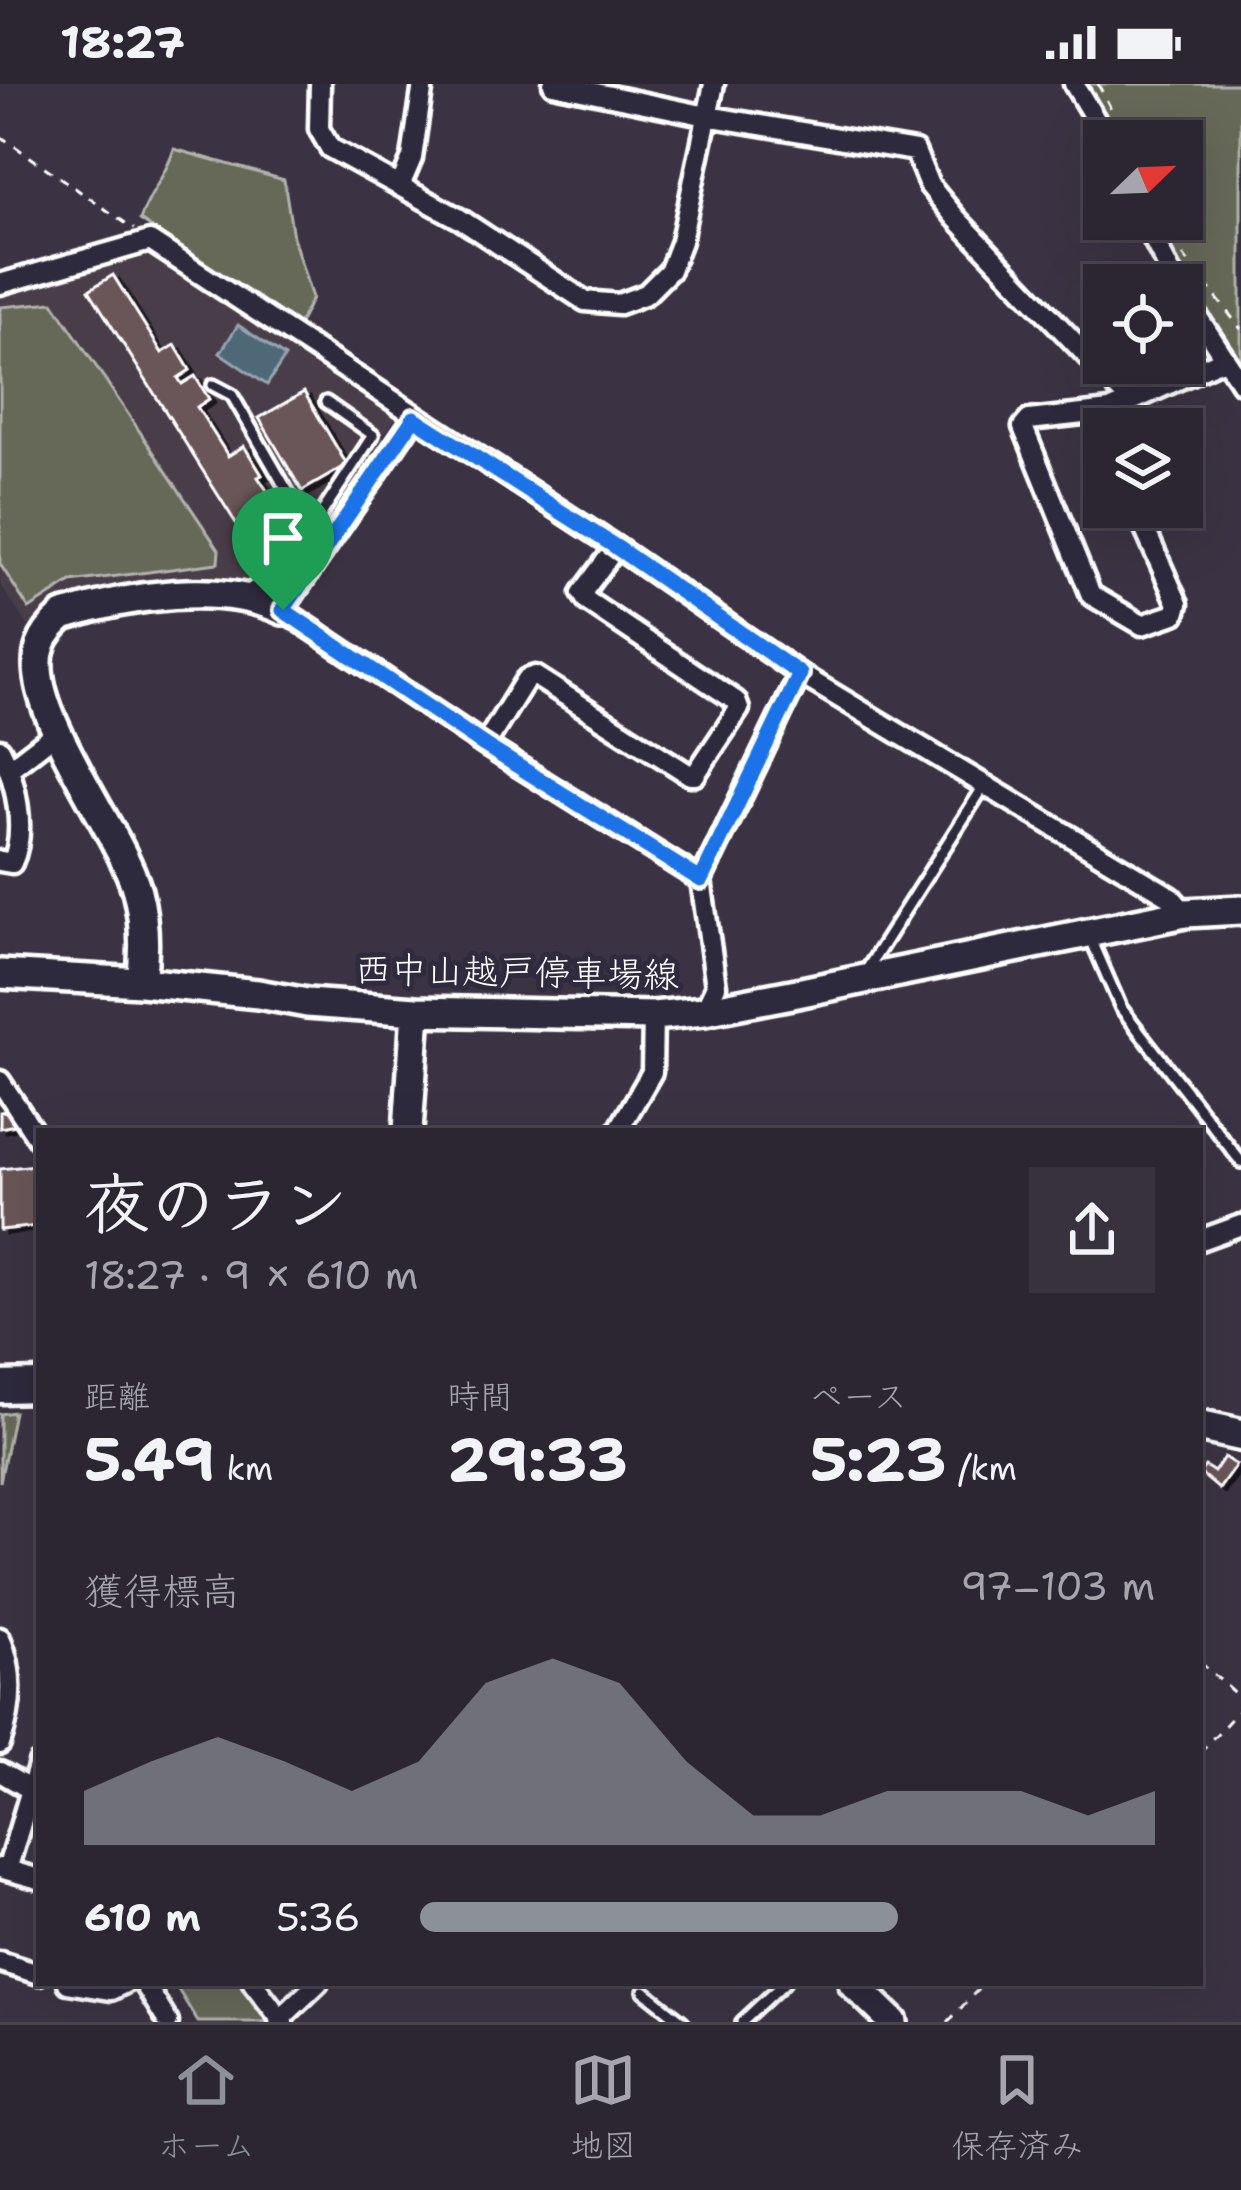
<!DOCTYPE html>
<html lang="ja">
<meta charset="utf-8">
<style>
:root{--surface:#2c2632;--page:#38323e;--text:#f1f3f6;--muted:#a6a5ac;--line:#48434d;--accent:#8c9099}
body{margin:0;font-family:"Shantell Sans","Klee One",sans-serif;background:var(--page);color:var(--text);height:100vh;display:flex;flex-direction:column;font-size:45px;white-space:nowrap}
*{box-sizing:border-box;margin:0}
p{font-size:39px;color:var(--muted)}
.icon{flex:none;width:66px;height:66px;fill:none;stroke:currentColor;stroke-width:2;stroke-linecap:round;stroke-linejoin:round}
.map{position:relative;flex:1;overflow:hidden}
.sheet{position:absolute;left:36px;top:1044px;width:1167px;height:858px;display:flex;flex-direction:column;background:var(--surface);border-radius:0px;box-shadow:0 12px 48px #0002,0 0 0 3px var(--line)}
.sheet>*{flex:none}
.needle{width:78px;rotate:67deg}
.fabs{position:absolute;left:1083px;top:36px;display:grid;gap:24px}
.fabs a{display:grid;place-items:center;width:120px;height:120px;border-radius:0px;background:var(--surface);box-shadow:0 12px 48px #0002,0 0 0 3px var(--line);font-size:60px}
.pin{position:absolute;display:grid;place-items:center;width:102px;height:102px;color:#fff;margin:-123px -51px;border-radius:50% 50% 50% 0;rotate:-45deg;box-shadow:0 0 12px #0007}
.pin .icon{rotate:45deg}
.round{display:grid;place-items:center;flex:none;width:126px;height:126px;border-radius:0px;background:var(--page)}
.head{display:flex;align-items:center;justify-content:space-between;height:204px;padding:0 48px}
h1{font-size:66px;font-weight:700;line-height:90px}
.metrics{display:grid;grid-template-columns:repeat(3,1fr);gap:18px;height:204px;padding:12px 48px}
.metrics div{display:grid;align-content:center}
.metrics b{font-size:60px;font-weight:700}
.metrics small{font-size:33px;font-weight:400}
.metrics p{font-size:33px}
.chart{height:336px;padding:24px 48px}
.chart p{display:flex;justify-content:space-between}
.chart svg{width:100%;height:216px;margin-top:12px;fill:var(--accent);opacity:.7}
ul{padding:0 48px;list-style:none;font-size:39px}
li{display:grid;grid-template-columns:192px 144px 1fr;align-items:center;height:90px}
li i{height:30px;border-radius:15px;background:var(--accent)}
.status{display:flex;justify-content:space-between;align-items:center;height:84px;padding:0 60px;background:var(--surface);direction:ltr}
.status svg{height:33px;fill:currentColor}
.tabs{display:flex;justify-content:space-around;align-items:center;height:168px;border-top:3px solid var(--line);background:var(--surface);font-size:33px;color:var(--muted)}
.tabs a{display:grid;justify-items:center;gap:6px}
.tabs .selected{color:var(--accent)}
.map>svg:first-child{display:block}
.built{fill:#493e4a}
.green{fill:#666859;stroke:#b2b4ac;stroke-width:3}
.water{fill:#4f6878;stroke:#95a4ae;stroke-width:3}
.building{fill:#6a5659;stroke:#fff;stroke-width:3;filter:url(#shadow)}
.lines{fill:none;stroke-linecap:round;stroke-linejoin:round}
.lane-casing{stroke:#fff;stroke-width:18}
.street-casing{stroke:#fff;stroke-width:27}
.secondary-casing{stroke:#fff;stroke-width:36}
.primary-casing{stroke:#fff;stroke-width:39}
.path{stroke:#fff;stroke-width:3;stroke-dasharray:9 9;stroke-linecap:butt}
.lane{stroke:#2f2a3d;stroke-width:9}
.street{stroke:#2f2a3d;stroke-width:18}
.secondary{stroke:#2f2a3d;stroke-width:27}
.primary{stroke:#2f2a3d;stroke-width:30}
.route-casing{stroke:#fff;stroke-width:24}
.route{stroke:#1a73e8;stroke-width:15}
.labels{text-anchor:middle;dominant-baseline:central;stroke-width:10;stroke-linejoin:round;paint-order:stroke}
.street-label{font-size:36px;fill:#fff;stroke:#2f2a3d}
</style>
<div class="status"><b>18:27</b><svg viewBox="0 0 49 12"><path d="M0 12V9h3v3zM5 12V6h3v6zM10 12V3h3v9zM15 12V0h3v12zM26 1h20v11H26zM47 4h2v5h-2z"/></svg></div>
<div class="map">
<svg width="1241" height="1938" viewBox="0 0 1241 1938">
<defs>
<filter id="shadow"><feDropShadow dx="6" dy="4" stdDeviation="0" flood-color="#0009"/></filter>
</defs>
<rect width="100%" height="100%" fill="#3b3343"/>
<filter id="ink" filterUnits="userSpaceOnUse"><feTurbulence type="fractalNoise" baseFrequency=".00833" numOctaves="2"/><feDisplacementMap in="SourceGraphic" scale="24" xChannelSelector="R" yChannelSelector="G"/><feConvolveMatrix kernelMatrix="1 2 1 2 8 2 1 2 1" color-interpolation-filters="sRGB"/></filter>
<g filter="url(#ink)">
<path class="built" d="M152 167 396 333 278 505 215 499 85 510 57 521 28 542 0 500V211Z"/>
<path class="green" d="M1085 0H1241V291L1223 268 1151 135H1182V57H1118Z
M174 65 284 96 293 153 312 214 298 242 140 136C149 109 166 92 174 65Z
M53 218 219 466 218 479 71 498 29 525 0 480V223Z
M14 1328 0 1398V1330Z
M174 1899H251L282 1938H198Z"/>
<path class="water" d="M238 241 285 273 267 301 220 269Z"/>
<path class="building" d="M113 191 162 269 175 261 190 286 178 294 182 300 195 292 209 315 197 323 228 372 244 362 262 391 258 393 272 414 259 422 268 437 244 452 89 206Z
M304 308 347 381 302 407 259 334Z
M12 1026 15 1041 0 1044V1028Z
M36 1081 39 1142 0 1146V1085Z
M1224 1373 1236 1381 1219 1405 1200 1389 1205 1382 1214 1388Z"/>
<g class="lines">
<g class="lane-casing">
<path id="lane" d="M213 301 232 311 299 427 315 439
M245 508 289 479 373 351 326 318
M1091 855 1121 924 1241 1078
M866 887 986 699
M644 1907 683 1938
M742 1938 784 1899"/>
</g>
<g class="street-casing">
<path id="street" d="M320 0 319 45 330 64 460 135 585 217 619 220 646 210 670 186 681 157 714 0
M553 0 707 32 915 67 929 101 956 134 1131 318
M1074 0 1108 57
M400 102 412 74 423 0
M1143 135 1177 201
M0 200 150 157 616 463 800 590 1171 813 1185 829
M1182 209 1241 299
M414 334 283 526 485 661 701 796
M1135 423 1178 520 1175 530 1142 541 1091 511 1023 343 1029 336 1110 327 1223 275
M485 661 526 595 535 592 690 691H695L739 625 736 617 587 517 582 509 616 463
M0 665C16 696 27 747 12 779L0 777
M9 685 57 648
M704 927 716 902 701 796 800 590
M0 997 39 1056
M618 1047 652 988 653 932
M1200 1156 1241 1141
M0 1554C15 1588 12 1625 0 1660
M0 1688 31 1706
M0 1784 39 1795
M7 1786 39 1679
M0 1878 39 1890
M68 1899 111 1906 125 1899
M144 1899 168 1938
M253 1899 283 1938
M279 1936 318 1899"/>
</g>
<g class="secondary-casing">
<path id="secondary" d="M0 890 141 898 258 910 307 919 416 927 653 932 704 927 797 909 1185 829 1241 826
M141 898C145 868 145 837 137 807 120 744 19 621 41 561 45 549 54 540 63 532 126 512 221 497 283 526
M408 1047 416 927
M853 1899 893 1938"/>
</g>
<g class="primary-casing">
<path id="primary" d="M0 1303 39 1302
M1200 1342 1241 1351"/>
</g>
<path class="path" d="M1098 0 1128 57
M0 52 134 145
M1183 171 1241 245
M1200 1578 1241 1615
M1200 1668 1241 1624
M948 1938 984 1899"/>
<use href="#lane" class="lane"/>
<use href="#street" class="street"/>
<use href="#secondary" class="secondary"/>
<use href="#primary" class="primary"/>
</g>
</g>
<g class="lines" filter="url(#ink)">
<g class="route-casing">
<path id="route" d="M414 334 616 463 800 590 701 796 484 661 283 526Z"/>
</g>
<use href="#route" class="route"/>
</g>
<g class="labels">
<g class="street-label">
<text transform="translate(517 888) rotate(1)">西中山越戸停車場線</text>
</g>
</g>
</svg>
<div class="fabs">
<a><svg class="needle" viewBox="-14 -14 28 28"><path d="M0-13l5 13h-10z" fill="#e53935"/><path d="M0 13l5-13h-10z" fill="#a6a5ac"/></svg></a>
<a><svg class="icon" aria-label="locate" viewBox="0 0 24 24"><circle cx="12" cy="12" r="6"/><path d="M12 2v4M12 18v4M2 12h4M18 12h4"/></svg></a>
<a><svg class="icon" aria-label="layers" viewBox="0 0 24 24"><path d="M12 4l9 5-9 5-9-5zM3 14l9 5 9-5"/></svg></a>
</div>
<div class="pin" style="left:283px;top:526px;background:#1e9e55"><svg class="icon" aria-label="arrive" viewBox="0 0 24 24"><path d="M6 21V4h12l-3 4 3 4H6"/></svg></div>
<section class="sheet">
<div class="head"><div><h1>夜のラン</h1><p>18:27 · 9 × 610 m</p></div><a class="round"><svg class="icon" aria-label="share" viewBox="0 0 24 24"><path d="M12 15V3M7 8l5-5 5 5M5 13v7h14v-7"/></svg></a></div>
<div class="metrics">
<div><p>距離</p><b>5.49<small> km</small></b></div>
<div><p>時間</p><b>29:33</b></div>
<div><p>ペース</p><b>5:23<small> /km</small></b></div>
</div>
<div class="chart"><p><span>獲得標高</span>97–103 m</p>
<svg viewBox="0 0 160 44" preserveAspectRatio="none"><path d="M0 44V33L10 27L20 22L30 27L40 33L50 27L60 11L70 6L80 11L90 27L100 38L110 38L120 33L130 33L140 33L150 38L160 33V44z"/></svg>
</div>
<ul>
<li><b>610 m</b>5:36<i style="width:65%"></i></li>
</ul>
</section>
</div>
<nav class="tabs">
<a class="selected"><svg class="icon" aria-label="home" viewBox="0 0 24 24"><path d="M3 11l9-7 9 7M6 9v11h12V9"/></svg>ホーム</a>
<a><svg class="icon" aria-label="map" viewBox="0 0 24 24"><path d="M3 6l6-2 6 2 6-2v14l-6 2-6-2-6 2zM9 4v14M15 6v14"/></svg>地図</a>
<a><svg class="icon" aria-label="saved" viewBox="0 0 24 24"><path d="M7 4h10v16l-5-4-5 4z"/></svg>保存済み</a>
</nav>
